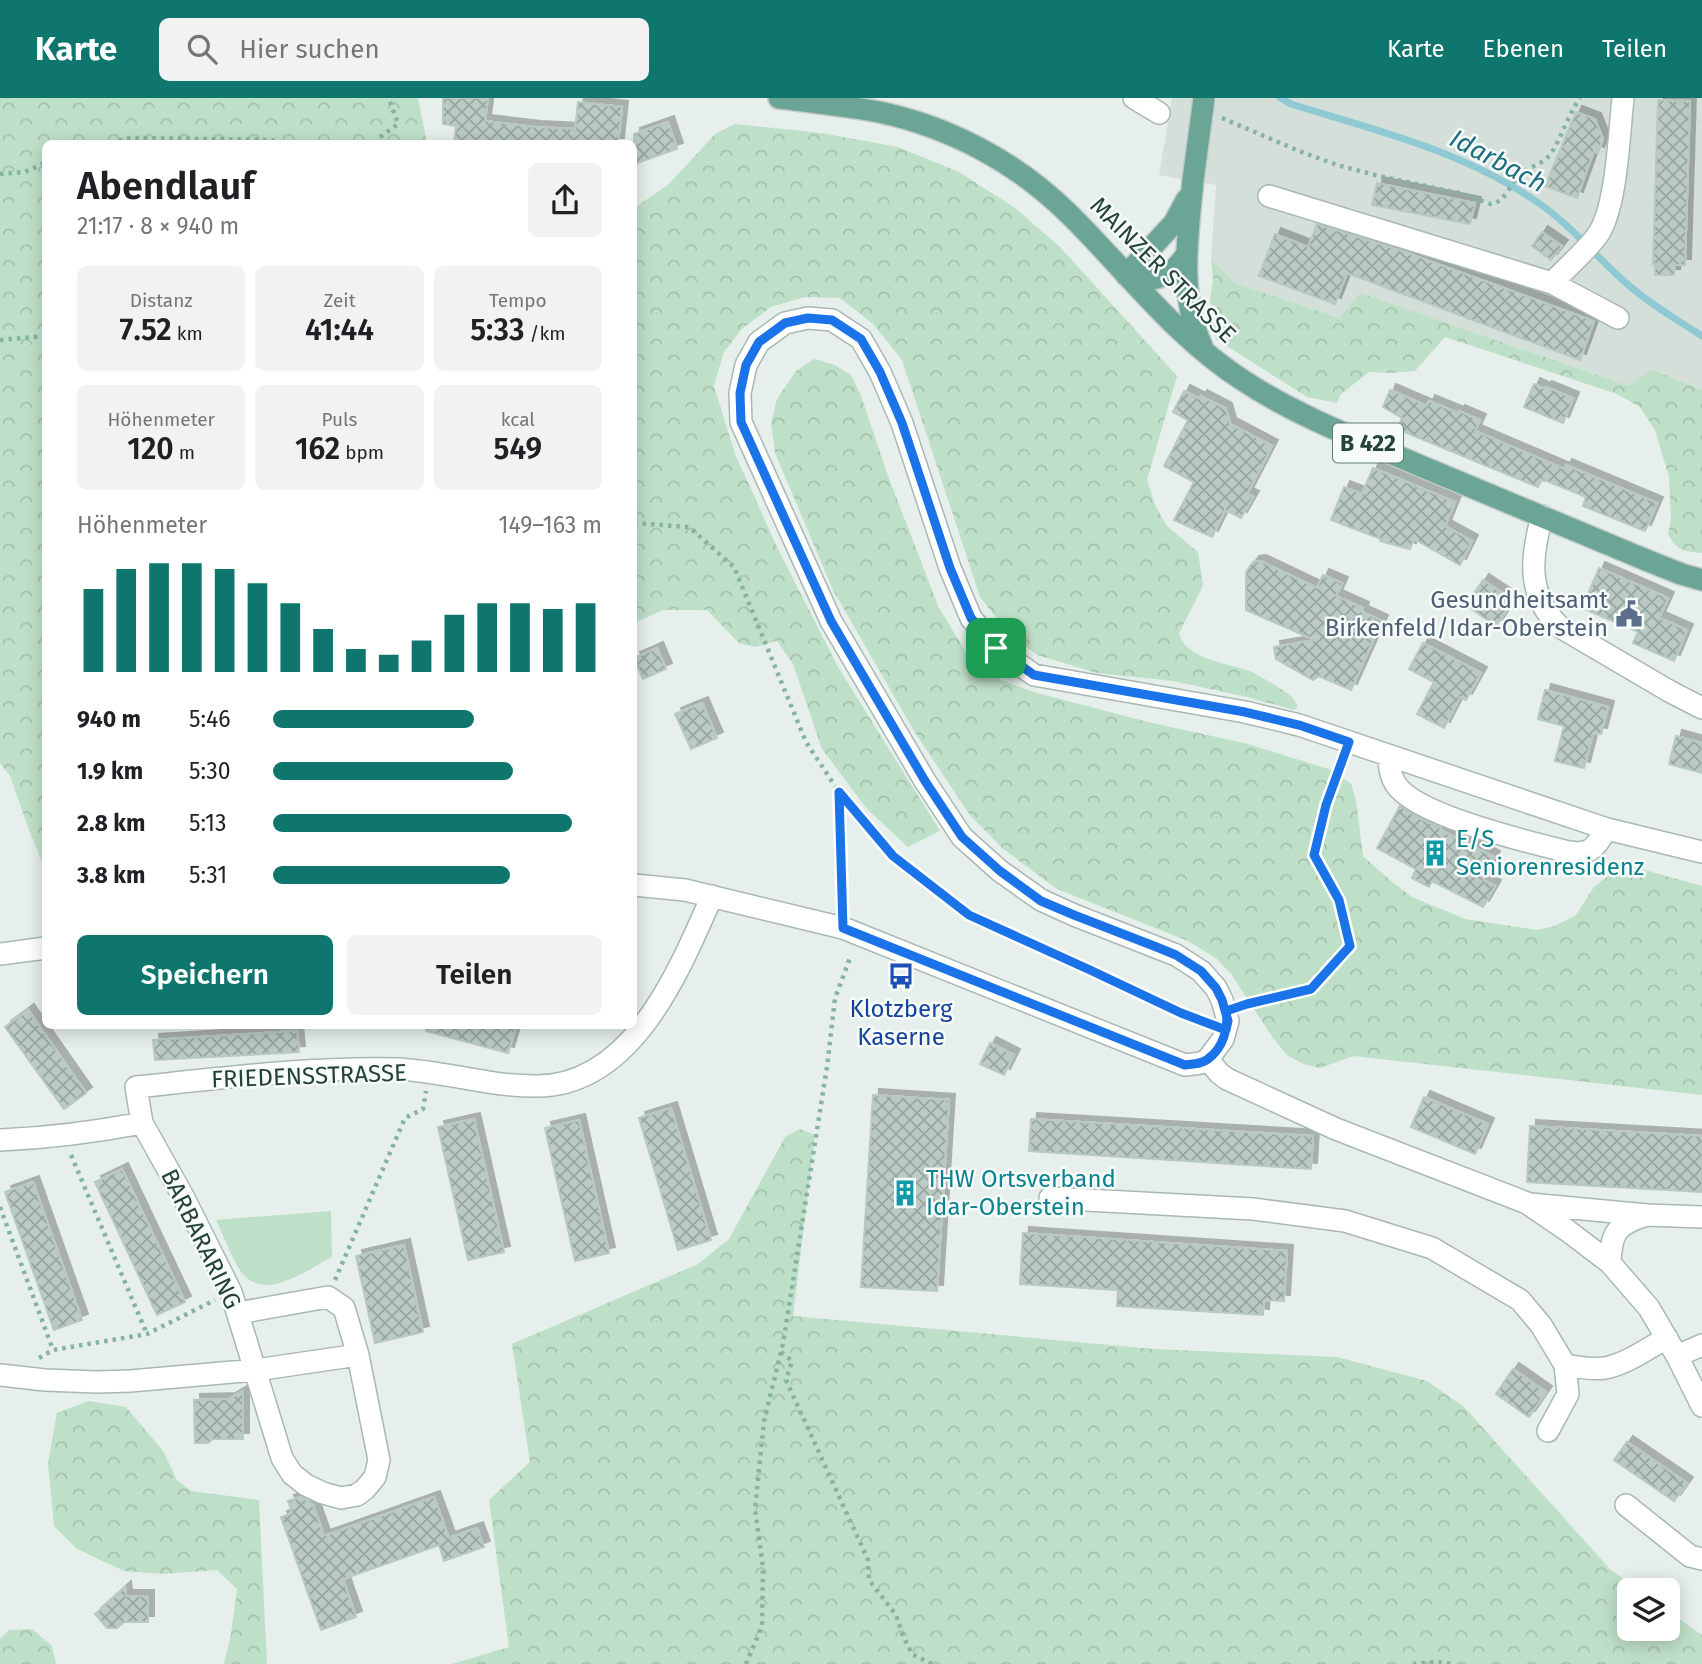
<!DOCTYPE html>
<html lang="de">
<meta charset="utf-8">
<style>
:root{--surface:#fff;--page:#f2f2f2;--text:#202124;--muted:#757577;--accent:#0f766e}
body{margin:0;font-family:"Fira Sans",sans-serif;background:var(--page);color:var(--text);height:100vh;display:flex;flex-direction:column;font-size:26px;white-space:nowrap}
*{box-sizing:border-box;margin:0}
p{font-size:23px;color:var(--muted)}
.icon{flex:none;width:38px;height:38px;fill:none;stroke:currentColor;stroke-width:2;stroke-linecap:round;stroke-linejoin:round}
.map{position:relative;flex:1;overflow:hidden}
.sheet{position:absolute;left:42px;top:42px;width:595px;height:889px;display:flex;flex-direction:column;background:var(--surface);border-radius:10px;box-shadow:0 4px 18px #0003}
.sheet>*{flex:none}
.buttons{position:absolute;left:1617px;top:1480px;display:grid;gap:14px}
.buttons a{display:grid;place-items:center;width:63px;height:63px;border-radius:10px;background:var(--surface);box-shadow:0 4px 18px #0003;font-size:35px}
.pin{position:absolute;display:grid;place-items:center;width:60px;height:60px;color:#fff;margin:-30px;border-radius:14px;box-shadow:0 4px 10px #0006}
.round{display:grid;place-items:center;flex:none;width:74px;height:74px;border-radius:10px;background:var(--page)}
.head{display:flex;align-items:center;justify-content:space-between;height:119px;padding:0 35px}
h1{font-size:38px;font-weight:600;line-height:52px}
.figures{display:grid;grid-template-columns:repeat(3,1fr);gap:10px;height:119px;padding:7px 35px}
.figures div{display:grid;align-content:center;border-radius:10px;background:var(--page);text-align:center}
.figures b{font-size:30px;font-weight:600}
.figures small{font-size:19px;font-weight:400}
.figures p{font-size:19px}
.chart{height:196px;padding:14px 35px}
.chart p{display:flex;justify-content:space-between}
.chart svg{width:100%;height:126px;margin-top:7px;stroke:var(--accent);stroke-width:6}
.action{display:flex;gap:14px;margin-top:auto;padding:14px 35px}
.action a{flex:1;height:80px;border-radius:10px;background:var(--accent);color:#fff;font-size:28px;font-weight:600;line-height:80px;text-align:center}
.action a+a{background:var(--page);color:var(--text)}
ul{padding:0 35px;list-style:none;font-size:23px}
li{display:grid;grid-template-columns:112px 84px 1fr;align-items:center;height:52px}
li i{height:18px;border-radius:9px;background:var(--accent)}
header{display:flex;align-items:center;gap:42px;box-sizing:border-box;height:98px;padding:0 35px;background:var(--accent);color:#fff}
header strong{font-size:33px}
nav{display:flex;gap:38px;margin-inline-start:auto;font-size:24px}
.search{width:490px;height:63px;background:var(--page);display:flex;align-items:center;gap:18px;box-sizing:border-box;padding:0 24px;border-radius:10px;color:var(--muted);font-size:26px}
.map>svg:first-child{display:block}
.built{fill:#d4dfda}
.forest{fill:url(#forest-crowns)}
.park{fill:#bfe0c8}
.lines{fill:none;stroke-linecap:round;stroke-linejoin:round}
.stream{stroke:#8ec9d4;stroke-width:7}
.building{fill:url(#building-cross-hatch);stroke:#b8c9c2;stroke-width:2;filter:url(#shadow)}
.minor-casing{stroke:#a8b8b2;stroke-width:24}
.major-casing{stroke:#c2cac8;stroke-width:24}
.path{stroke:#86b3a5;stroke-width:4.5;stroke-dasharray:3.5 5;stroke-linecap:butt}
.minor{stroke:#fff;stroke-width:21}
.major{stroke:#6aa596;stroke-width:21}
.major-bridge-casing{stroke:#c2cac8;stroke-width:24;stroke-linecap:butt}
.major-bridge{stroke:#6aa596;stroke-width:21}
.route-casing{stroke:#fff;stroke-width:14}
.route{stroke:#1a73e8;stroke-width:9}
.labels{text-anchor:middle;dominant-baseline:central;stroke-width:5;stroke-linejoin:round;paint-order:stroke}
.shield{fill:#f7fbf9;stroke:#637a73;stroke-width:2}
.shield-label{font-size:23px;font-weight:bold;fill:#24423a}
.street-label{font-size:24px;fill:#24423a;stroke:#f7fbf9}
.service-label{font-size:24px;fill:#4e5e75;stroke:#f7fbf9;text-anchor:end}
.culture-label{font-size:24px;fill:#0d838f;stroke:#f7fbf9;text-anchor:start}
.transit-label{font-size:24px;fill:#164399;stroke:#f7fbf9}
.water-label{font-size:26px;font-style:italic;fill:#1c6f80;stroke:#f7fbf9}
</style>
<header>
<strong>Karte</strong>
<div class="search"><svg class="icon" aria-label="search" viewBox="0 0 24 24"><circle cx="10" cy="10" r="6"/><path d="M15 15l6 6"/></svg>Hier suchen</div>
<nav><a>Karte</a><a>Ebenen</a><a>Teilen</a></nav>
</header>
<div class="map">
<svg width="1702" height="1566" viewBox="0 0 1702 1566">
<defs>
<pattern id="forest-crowns" width="20" height="18" patternUnits="userSpaceOnUse" patternTransform="scale(1.75)"><rect width="20" height="18" fill="#bfe0c8"/><path d="M2 6a3 3 0 1 1 6 0M12 15a3 3 0 1 1 6 0" fill="none" stroke="#a4c1ad"/></pattern>
<pattern id="building-cross-hatch" width="8" height="8" patternUnits="userSpaceOnUse" patternTransform="scale(1.75)"><rect width="8" height="8" fill="#bbcac4"/><path d="M0 0l8 8M0 8l8-8" fill="none" stroke="#98a6a0"/></pattern>
<filter id="shadow"><feDropShadow dx="6" dy="-6" stdDeviation="0" flood-color="#0004"/></filter>
</defs>
<rect width="100%" height="100%" fill="#e6efeb"/>
<path class="built" d="M1172 0H1702V292L1653 271 1629 288 1450 226 1348 212 1341 220 1235 186 1211 161 1216 87 1159 77Z"/>
<path class="forest" d="M0 0H418L427 45 46 46 45 771 29 732 10 678 0 665Z
M735 26 821 35 898 49 959 74 1015 110 1060 149 1177 278 1147 382 1155 407 1167 428 1198 454 1203 488 1179 535C1185 561 1227 565 1249 573 1257 576 1286 593 1292 599 1294 601 1296 605 1298 608L1294 612 1247 599 1173 583 1097 575 1037 557 1009 536 980 499 902 262 873 226 840 200 805 199 771 209 742 231 724 254 714 288 735 356 778 451 838 569 940 733 908 749 867 711 822 651 793 566 777 543 755 549 739 545 707 512H663L634 525V108H637L668 87 715 36Z
M1211 161 1236 186 1340 220 1360 195 1629 288 1652 271 1702 292V455C1684 453 1677 453 1668 436L1671 420 1669 379 1655 332 1640 309 1617 296 1445 239 1415 273 1390 275 1369 274 1340 297 1337 305 1307 299 1216 241 1210 202 1213 181Z
M814 261 835 267 851 277 860 295 888 378 939 510 968 557 1001 582 1037 595 1148 624 1244 645 1332 672 1351 686 1356 702 1363 758 1391 783 1412 799 1465 821 1537 832 1555 828 1576 817 1594 789 1613 774 1634 769 1702 788V997L1353 958 1320 970 1303 966 1287 957 1273 940 1231 876 1217 861 1188 843 1057 791 1002 750 969 716 914 633 833 492 775 355 771 325 777 301 796 273Z
M800 1031 815 1037 793 1218 1154 1251 1337 1259 1427 1283 1464 1309 1610 1471 1639 1493H1629V1531H1668V1513L1702 1537V1566H452L509 1549 489 1402 530 1364 512 1246 698 1166 729 1141 785 1039Z
M89 1303 126 1309 163 1353 177 1382 191 1393 259 1402 267 1566H224L231 1536 237 1491 217 1472 162 1476 124 1473 77 1451 54 1428 48 1366 57 1315Z
M32 1531 52 1548 56 1566H0V1541L9 1532Z"/>
<path class="park" d="M331 1113 332 1159C308 1171 266 1204 243 1176 234 1166 223 1136 216 1122Z"/>
<g class="lines">
<path class="stream" d="M1280 0 1291 6C1375 32 1464 53 1537 104 1573 128 1599 163 1632 190 1653 208 1679 223 1702 238"/>
</g>
<path class="building" d="M443 0H488L485 23 535 29 575 31 578 4 622 9 618 46H454L456 28 443 26Z
M1658 2 1690 3 1685 167H1675L1674 177H1655V166H1653Z
M1576 14 1595 21 1603 41 1598 55 1594 53 1577 100 1545 88Z
M668 24 677 51 634 66V36Z
M1377 85 1475 105 1470 126 1372 107Z
M1317 126 1405 154 1594 223 1580 262 1347 175 1335 206 1259 178 1275 136 1308 149Z
M1542 134 1562 148 1551 162 1532 148Z
M1534 286 1545 291 1546 289 1573 300 1563 325 1524 309Z
M1390 292 1427 308 1429 303 1458 315 1459 313 1480 322 1475 333 1564 371 1566 367 1657 405 1645 433 1583 408 1586 399 1542 381 1538 389 1397 331 1402 320 1383 309Z
M1184 293 1200 301 1201 298 1226 311 1230 326 1272 348 1247 396 1253 399 1241 420 1225 412 1212 439 1174 422 1194 384 1164 368 1188 322 1173 314Z
M1373 370 1455 404 1445 428 1472 443 1460 467 1414 441 1410 451 1380 443 1381 441 1331 422 1344 389 1362 396Z
M1260 463 1317 490 1323 477 1342 485 1336 498 1363 510 1362 514 1382 523 1351 592 1319 578 1313 582 1276 561 1274 549 1315 542 1246 512V474L1253 464Z
M1599 470 1668 500 1659 520 1687 532 1674 563 1633 545 1638 534 1582 510Z
M1483 482 1513 502 1496 528 1466 507Z
M1423 545 1481 575 1466 602 1460 599 1444 630 1417 616 1434 584 1409 571Z
M657 550 666 571 643 581 634 560Z
M1545 592 1608 609 1601 636 1593 635 1584 670 1555 663 1564 628 1538 621Z
M702 605 717 640 691 651 675 616Z
M1676 638 1702 645V675L1669 666Z
M1400 708 1419 720 1441 730 1440 732 1494 759 1483 782 1495 788 1483 809 1432 783 1429 789 1412 780 1416 771 1377 750Z
M28 912 86 995 64 1011 5 929Z
M427 928H516L508 955 426 933Z
M297 933 299 954 155 962 153 942Z
M990 945 1014 957 1004 977 980 966Z
M873 997 949 1002 937 1193 861 1189Z
M1424 999 1488 1026 1475 1056 1411 1029Z
M671 1010 711 1142 678 1152 639 1020Z
M474 1021 504 1154 468 1162 438 1029Z
M1031 1021 1313 1038 1311 1071 1029 1053Z
M579 1022 609 1155 575 1163 545 1030Z
M1530 1028 1702 1038V1094L1527 1084Z
M122 1071 185 1204 157 1217 95 1084Z
M33 1084 82 1222 54 1232 5 1094Z
M1023 1135 1287 1153 1284 1203 1264 1202 1263 1217 1117 1208 1118 1192 1020 1186Z
M404 1147 423 1234 375 1245 356 1158Z
M1513 1271 1546 1294 1529 1319 1496 1296Z
M243 1293V1341H213L208 1345H195L194 1302 229 1301Z
M1627 1344 1687 1385 1674 1403 1614 1362Z
M300 1399 309 1403 311 1408 313 1407 324 1438 434 1399 449 1440 477 1430 484 1449 444 1463 439 1447 343 1481 356 1519 321 1532 281 1419 292 1415 288 1403Z
M125 1489 126 1498H148V1524H124L117 1530H107L95 1516Z"/>
<g class="lines">
<g class="minor-casing">
<path id="minor" d="M1134 0 1159 15
M1269 98 1552 185 1618 220
M1552 185C1565 171 1586 153 1597 138 1617 111 1619 35 1623 0
M1542 418C1531 459 1526 497 1560 529L1669 593 1702 610
M1389 659C1389 668 1390 677 1395 685 1413 717 1532 745 1569 754 1592 757 1594 750 1607 731
M634 787 685 792 843 830 1185 967 1201 965 1208 961 1223 941 1228 923 1222 902 1216 890 1201 873 1176 857 1074 817 1041 802 1000 773 962 739 925 683 831 523 741 324 740 295 746 267 759 244 785 225 808 220 832 222 861 241 880 274 902 325 950 470 971 520 996 550 1034 577 1245 614 1299 627 1607 731 1702 754
M0 856 46 850
M1208 961 1219 975 1227 981 1336 1031 1527 1105 1568 1133 1610 1165 1649 1210 1677 1258 1702 1308
M0 1042C48 1040 95 1034 142 1025
M1050 1100 1253 1111 1345 1123 1432 1150 1520 1202 1541 1227 1565 1267C1578 1269 1591 1272 1605 1270 1627 1266 1648 1250 1667 1240
M1530 1106 1647 1117 1702 1119
M1610 1165C1611 1134 1617 1126 1647 1117
M238 1215 328 1199 344 1210 358 1257 379 1362 375 1379 365 1391 357 1397 341 1400 323 1395 306 1387 292 1376 282 1360 231 1194 184 1100 142 1025 136 989C223 980 310 969 397 971 443 973 488 988 534 988 632 990 679 873 712 798
M1677 1258 1702 1247
M0 1277 45 1282 97 1284 130 1283 256 1272 358 1257
M1548 1333 1568 1296 1565 1267
M1626 1407 1690 1458 1702 1461"/>
</g>
<g class="major-casing">
<path id="major" d="M779 0C812 4 846 8 879 14 950 29 1016 64 1068 115 1126 172 1175 239 1244 283 1295 317 1360 342 1416 366 1493 398 1569 430 1646 462L1681 476 1702 482
M1193 82C1188 136 1178 197 1202 248
M1126 177 1174 125 1187 101
M1126 177C1153 187 1173 179 1187 155"/>
</g>
<path class="path" d="M1222 20 1299 53 1337 67 1379 78 1459 95 1491 106C1506 104 1510 85 1521 76 1531 68 1545 65 1552 54 1563 36 1568 17 1580 0
M102 46 132 40 269 42 292 46
M375 46 379 40 398 26 389 1 390 0
M0 76 25 74 46 64
M0 242 46 238
M634 425 689 429 734 469 806 644 839 694 893 758 969 817 1181 915 1208 925
M839 695 843 809
M1242 908 1311 891 1350 848 1339 802 1314 757 1326 707 1343 661
M71 1057 147 1236
M0 1109 53 1252
M335 1182 405 1020 423 1011 426 993
M781 1254 792 1263 786 1282 868 1462 869 1482 896 1517 903 1538 912 1556 932 1566
M39 1260 53 1252 147 1236 215 1202
M746 1566 762 1528 763 1469 755 1411 764 1323 783 1246 827 969 835 900 850 860
M1413 1566 1436 1564 1452 1566"/>
<use href="#minor" class="minor"/>
<use href="#major" class="major"/>
<g class="major-bridge-casing">
<path id="major-bridge" d="M1193 82 1204 0"/>
</g>
<use href="#major-bridge" class="major-bridge"/>
</g>
<g class="lines">
<g class="route-casing">
<path id="route" d="M996 550 1034 577 1245 614 1299 627 1349 644 1326 707 1314 757 1339 802 1350 848 1311 891 1247 906 1226 913C1229 930 1223 950 1208 961 1202 966 1193 966 1185 967L843 830 839 694 893 758 969 817 1090 872 1181 915 1226 932 1228 923 1222 902 1216 890 1201 873 1176 857 1159 850 1074 817 1041 803 1000 773 962 739 925 683 831 523 741 324 740 295 746 267 759 244 785 225 808 220 832 222 861 241 880 274 902 325 950 470 971 520 996 550"/>
</g>
<use href="#route" class="route"/>
</g>
<defs>
<g id="civic-bare" transform="scale(2.1)"><path d="M-.6-6.5H3V-4.5H.6V-3L4-1V1h2V6H-6V1h2V-1L-.6-3ZM-1.2 2.5V6h2.4V2.5Z" fill="#5c6f8a" stroke="#f7fbf9" stroke-width="2.5" paint-order="stroke"/></g>
<g id="building-bare" transform="scale(2.1)"><path d="M-4-6H4V6H1V3H-1V6H-4ZM-2.5-4.3h1.7v1.8h-1.7ZM.8-4.3h1.7v1.8H.8ZM-2.5-1h1.7V.8h-1.7ZM.8-1h1.7V.8H.8Z" fill="#0f9aa8" stroke="#f7fbf9" stroke-width="2.5" paint-order="stroke"/></g>
<g id="bus-bare" transform="scale(2.1)"><path d="M-5-6H5V4H4V6H2V4H-2V6H-4V4H-5ZM-3.5-4V0h7V-4ZM-3.5 1.2v1.5H-2V1.2ZM2 1.2v1.5H3.5V1.2Z" fill="#1a4fb4" stroke="#f7fbf9" stroke-width="2.5" paint-order="stroke"/></g>
</defs>
<g fill-rule="evenodd">
<use href="#civic-bare" x="1629" y="516"/>
<use href="#building-bare" x="1435" y="755"/>
<use href="#bus-bare" x="901" y="878"/>
<use href="#building-bare" x="905" y="1095"/>
</g>
<g class="labels">
<rect class="shield" x="1333" y="325.5" width="70" height="39" rx="5"/>
<g class="shield-label">
<text x="1368" y="345">B 422</text>
</g>
<g class="street-label">
<text transform="translate(1163 172) rotate(45)">MAINZER STRASSE</text>
<text transform="translate(309 978) rotate(-2)">FRIEDENSSTRASSE</text>
<text transform="translate(201 1141) rotate(64)">BARBARARING</text>
</g>
<g class="service-label">
<text x="1608" y="502">Gesundheitsamt<tspan x="1608" dy="28">Birkenfeld/Idar-Oberstein</tspan></text>
</g>
<g class="culture-label">
<text x="1456" y="741">E/S<tspan x="1456" dy="28">Seniorenresidenz</tspan></text>
<text x="926" y="1081">THW Ortsverband<tspan x="926" dy="28">Idar-Oberstein</tspan></text>
</g>
<g class="transit-label">
<text x="901" y="911">Klotzberg<tspan x="901" dy="28">Kaserne</tspan></text>
</g>
<g class="water-label">
<text transform="translate(1498 63) rotate(28)">Idarbach</text>
</g>
</g>
</svg>
<div class="buttons">
<a><svg class="icon" aria-label="layers" viewBox="0 0 24 24"><path d="M12 4l9 5-9 5-9-5zM3 14l9 5 9-5"/></svg></a>
</div>
<div class="pin" style="left:996px;top:550px;background:#1e9e55"><svg class="icon" aria-label="arrive" viewBox="0 0 24 24"><path d="M6 21V4h12l-3 4 3 4H6"/></svg></div>
<section class="sheet">
<div class="head"><div><h1>Abendlauf</h1><p>21:17 · 8 × 940 m</p></div><a class="round"><svg class="icon" aria-label="share" viewBox="0 0 24 24"><path d="M12 15V3M7 8l5-5 5 5M5 13v7h14v-7"/></svg></a></div>
<div class="figures">
<div><p>Distanz</p><b>7.52<small> km</small></b></div>
<div><p>Zeit</p><b>41:44</b></div>
<div><p>Tempo</p><b>5:33<small> /km</small></b></div>
</div>
<div class="figures">
<div><p>Höhenmeter</p><b>120<small> m</small></b></div>
<div><p>Puls</p><b>162<small> bpm</small></b></div>
<div><p>kcal</p><b>549</b></div>
</div>
<div class="chart"><p><span>Höhenmeter</span>149–163 m</p>
<svg viewBox="0 0 160 44" preserveAspectRatio="none"><path d="M5 44V15M15 44V8M25 44V6M35 44V6M45 44V8M55 44V13M65 44V20M75 44V29M85 44V36M95 44V38M105 44V33M115 44V24M125 44V20M135 44V20M145 44V22M155 44V20"/></svg>
</div>
<ul>
<li><b>940 m</b>5:46<i style="width:61%"></i></li>
<li><b>1.9 km</b>5:30<i style="width:73%"></i></li>
<li><b>2.8 km</b>5:13<i style="width:91%"></i></li>
<li><b>3.8 km</b>5:31<i style="width:72%"></i></li>
</ul>
<div class="action"><a>Speichern</a><a>Teilen</a></div>
</section>
</div>
